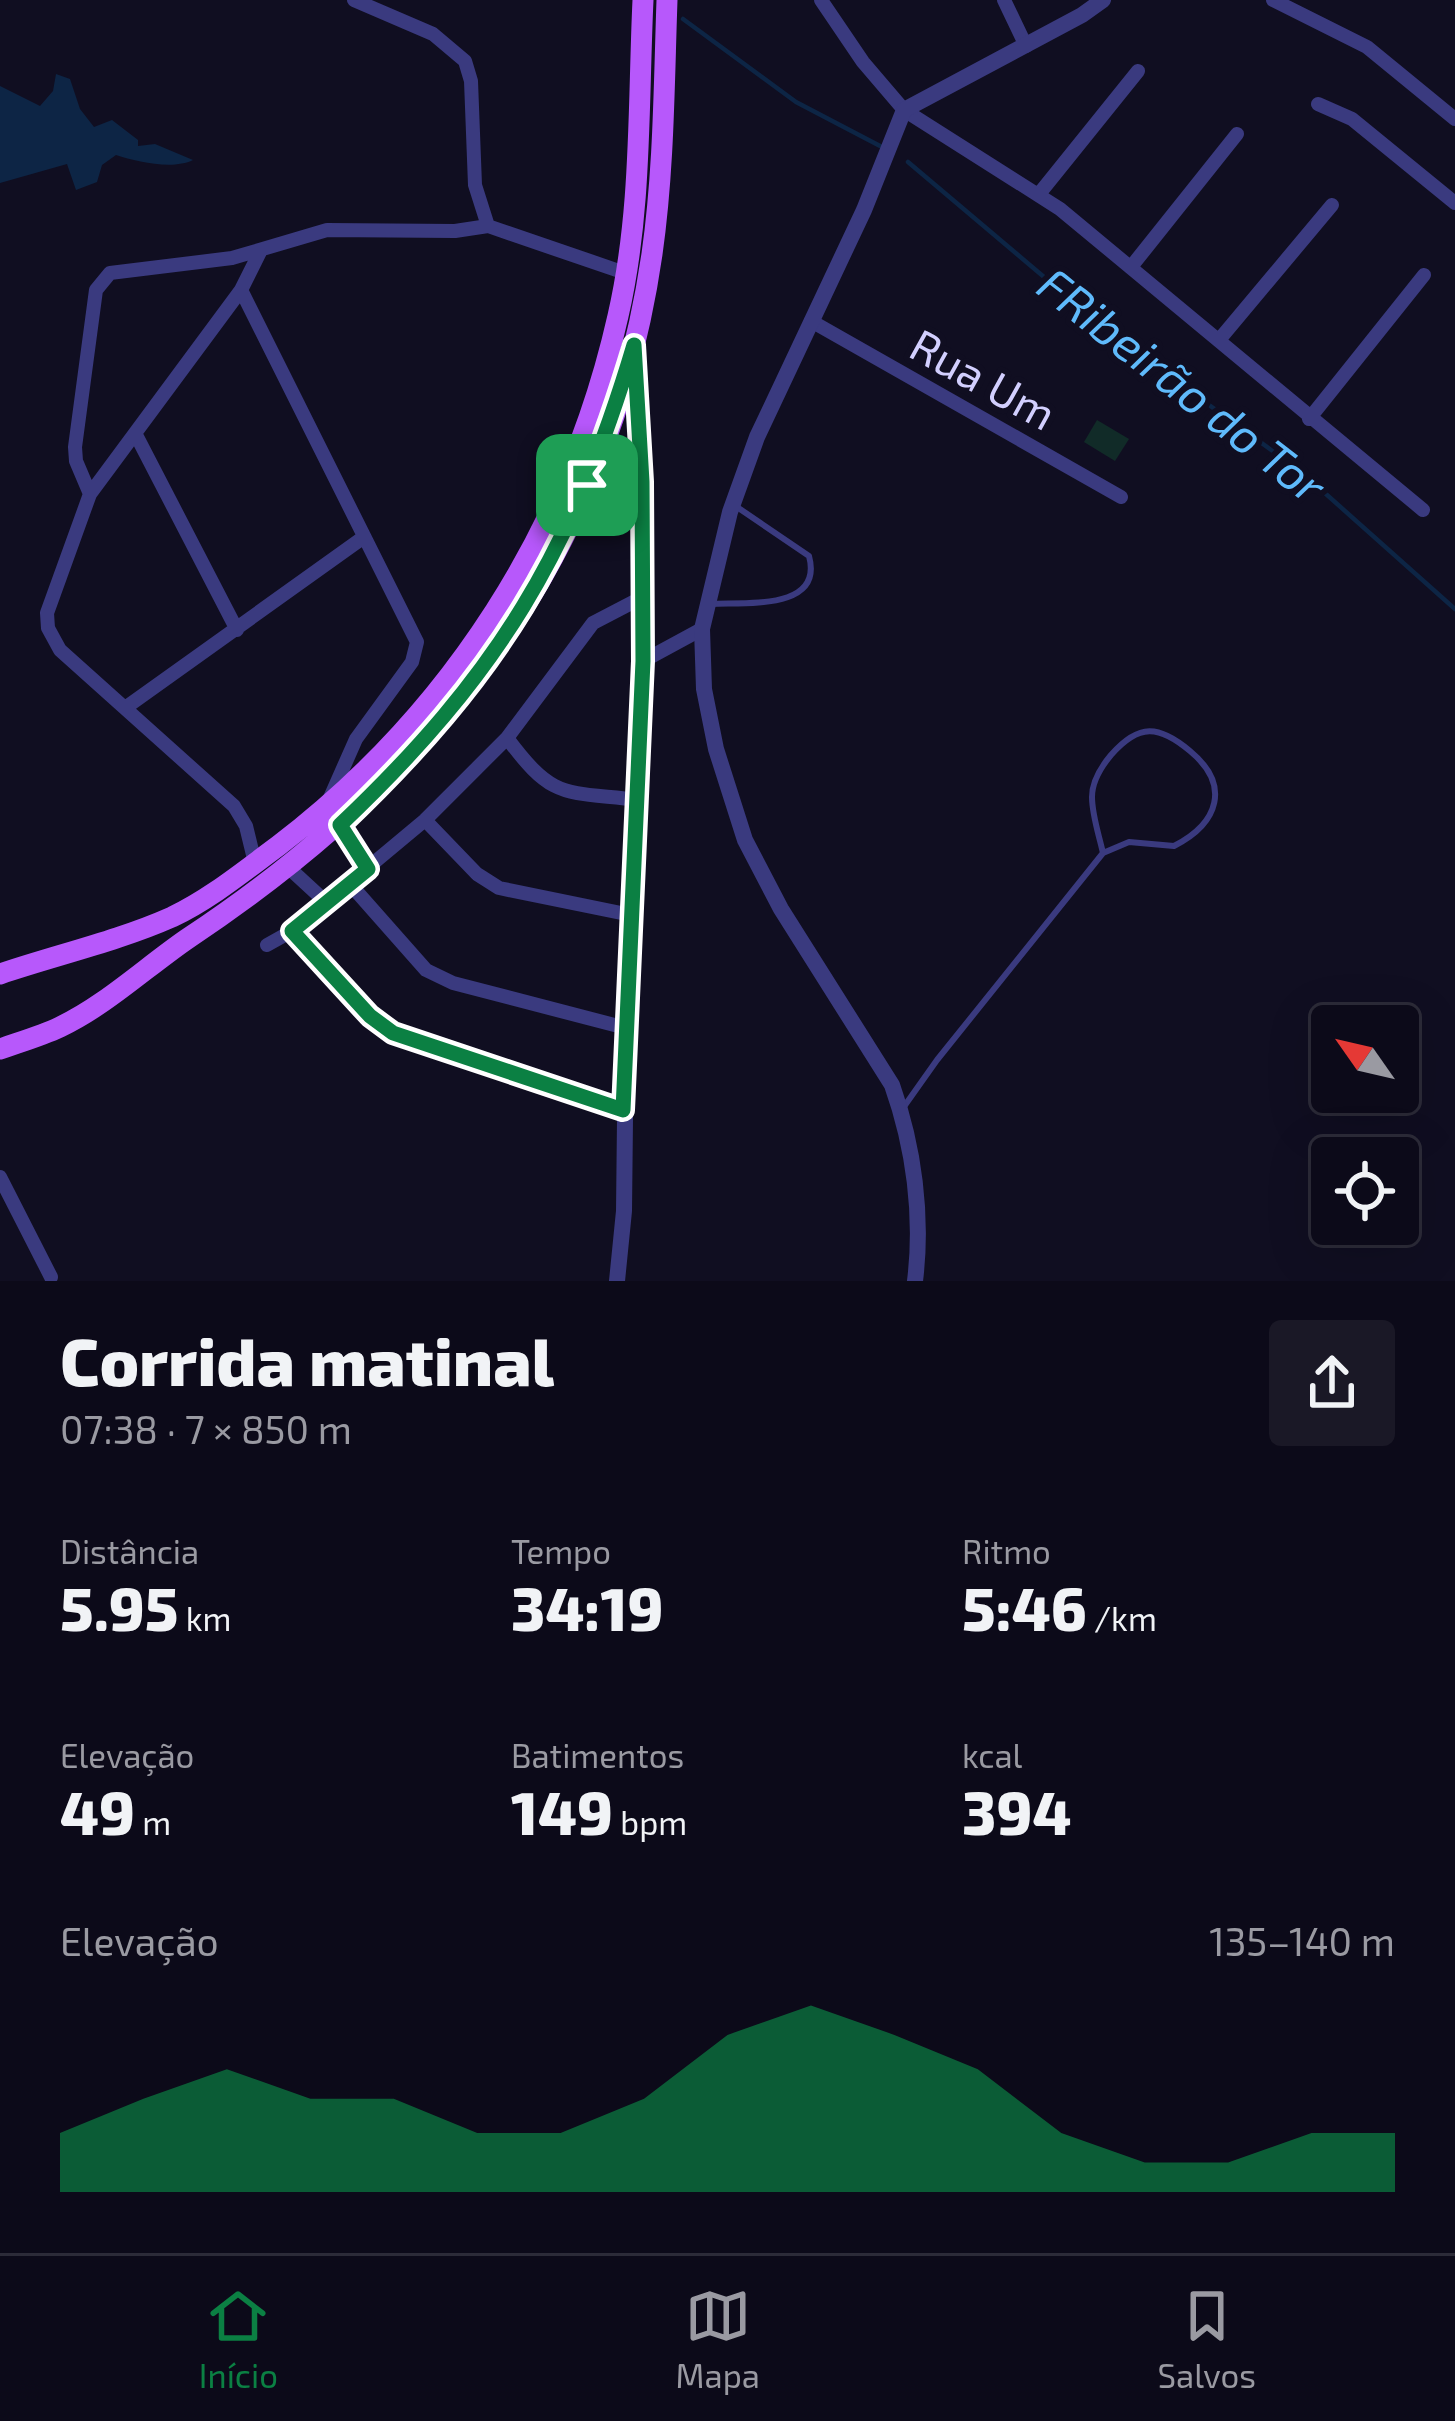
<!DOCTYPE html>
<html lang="pt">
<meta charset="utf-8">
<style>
:root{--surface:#0c0a19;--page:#1a1826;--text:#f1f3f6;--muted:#9a9aa2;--line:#2c2b38;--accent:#0b8043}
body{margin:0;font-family:"Exo 2",sans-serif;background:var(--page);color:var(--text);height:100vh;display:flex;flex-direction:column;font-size:45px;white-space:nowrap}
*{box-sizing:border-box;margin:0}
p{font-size:39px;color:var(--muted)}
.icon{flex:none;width:66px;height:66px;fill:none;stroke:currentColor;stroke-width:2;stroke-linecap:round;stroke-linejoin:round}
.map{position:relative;height:1281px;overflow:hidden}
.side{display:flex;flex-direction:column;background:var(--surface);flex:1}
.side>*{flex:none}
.needle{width:78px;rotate:304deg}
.fabs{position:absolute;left:1311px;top:1005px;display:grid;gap:24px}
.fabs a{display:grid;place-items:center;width:108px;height:108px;border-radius:12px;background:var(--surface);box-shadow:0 12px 48px #0002,0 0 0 3px var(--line);font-size:60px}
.pin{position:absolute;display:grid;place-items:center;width:102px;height:102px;color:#fff;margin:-51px;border-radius:24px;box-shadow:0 6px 18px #0006}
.round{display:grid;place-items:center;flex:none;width:126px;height:126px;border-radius:12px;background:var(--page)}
.summary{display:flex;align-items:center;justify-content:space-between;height:204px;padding:0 60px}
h1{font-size:66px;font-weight:800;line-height:90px}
.metrics{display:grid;grid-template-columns:repeat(3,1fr);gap:18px;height:204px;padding:12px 60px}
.metrics div{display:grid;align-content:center}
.metrics b{font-size:60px;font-weight:800}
.metrics small{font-size:33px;font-weight:400}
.metrics p{font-size:33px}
.chart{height:336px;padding:24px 60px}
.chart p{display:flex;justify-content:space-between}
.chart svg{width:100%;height:216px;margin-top:12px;fill:var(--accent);opacity:.7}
.menu{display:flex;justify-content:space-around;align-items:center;height:168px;border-top:3px solid var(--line);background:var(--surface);font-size:33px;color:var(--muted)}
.menu a{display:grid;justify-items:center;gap:6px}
.menu .current{color:var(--accent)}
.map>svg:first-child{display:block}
.green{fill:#112b28}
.water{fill:#0d2545}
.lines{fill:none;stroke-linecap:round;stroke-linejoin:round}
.stream{stroke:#0d2545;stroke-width:4.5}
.service{stroke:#3a3a7f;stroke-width:6}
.minor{stroke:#3a3a7f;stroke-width:14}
.tertiary{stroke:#3a3a7f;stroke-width:16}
.primary{stroke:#b758fb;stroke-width:21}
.route-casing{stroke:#fff;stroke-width:24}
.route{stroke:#0b8043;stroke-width:15}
.labels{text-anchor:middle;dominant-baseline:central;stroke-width:12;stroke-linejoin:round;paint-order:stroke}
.street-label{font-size:45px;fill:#d2cffe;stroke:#100e21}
.water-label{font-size:48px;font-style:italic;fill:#5fbafb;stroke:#100e21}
</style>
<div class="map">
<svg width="1455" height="1281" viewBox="0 0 1455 1281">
<rect width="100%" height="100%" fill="#100e21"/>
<path class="green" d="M1097 420 1129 439 1115 461 1084 442Z"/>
<path class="water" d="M56 74 70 79 80 109 94 127 112 120 138 140V146L155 144 193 160C173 170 137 162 116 155L102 165 97 182 76 190 67 164 0 183V86L40 106 53 91Z"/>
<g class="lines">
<path class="stream" d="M683 19 796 102 882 147
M908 162 1115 337 1299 470 1455 609"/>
<path class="service" d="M711 604C744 602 824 611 809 556L734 505
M903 1108 937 1060 1103 853 1129 842 1174 846C1219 823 1231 785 1190 751 1159 725 1139 723 1111 755 1101 767 1092 782 1092 797 1092 815 1099 835 1103 853"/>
<path class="minor" d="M354 0 433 34 465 61 471 81 475 185 488 226
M821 0 863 62 904 110 1060 209 1423 510
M1004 0 1026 46
M1273 0 1367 47 1455 119
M1318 104 1352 119 1455 203
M1039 194 1138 71
M1131 267 1237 134
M241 290 417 642 412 662 356 739 329 800
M811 321 1121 497
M1219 340 1332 205
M1309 419 1424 275
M135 433 237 630
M90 494 76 461 75 447 96 290 110 273 232 258 327 230 455 231 488 226 625 273
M643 661 702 629
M125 708 364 537
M507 738C554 801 564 791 638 800
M425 820 477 874 499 888 631 915
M340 825 368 869
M255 863 246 826 234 806 60 650 48 628 47 613 90 494 241 290 261 250
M289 868 327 903
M350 884 426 970 453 983 626 1028
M292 931 370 1016 393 1033 623 1110
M267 945 292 931 425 820 507 738 593 623 641 598
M0 1177 51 1277"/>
<path class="tertiary" d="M617 1281 624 1211 626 1028 643 661 642 482 635 359
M915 1281C923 1216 914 1147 892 1085L781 909 745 840 716 749 704 689 702 629 730 512 757 437 864 210 904 110 1082 15 1103 0"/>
<path class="primary" d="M0 974C56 955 118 941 172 917 210 899 244 871 278 846 451 714 570 529 618 316 642 212 638 105 643 0
M0 1049C20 1042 41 1036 60 1027 106 1005 145 968 187 939 436 774 608 558 652 254 664 170 664 85 667 0"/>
</g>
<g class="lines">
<g class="route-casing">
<path id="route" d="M634 345 642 482 643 661 623 1110 393 1033 370 1016 292 931 368 869 340 825C498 675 572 553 634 345Z"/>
</g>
<use href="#route" class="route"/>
</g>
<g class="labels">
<g class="street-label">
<text transform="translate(984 378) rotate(29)">Rua Um</text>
</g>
<g class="water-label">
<text transform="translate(1183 384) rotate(38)">FRibeirão do Tor</text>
</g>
</g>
</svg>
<div class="fabs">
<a><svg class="needle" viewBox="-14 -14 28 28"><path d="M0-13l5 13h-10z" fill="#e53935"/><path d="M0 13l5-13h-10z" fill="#9a9aa2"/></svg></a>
<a><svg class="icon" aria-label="locate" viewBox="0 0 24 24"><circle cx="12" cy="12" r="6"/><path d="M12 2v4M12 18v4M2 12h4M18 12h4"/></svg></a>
</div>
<div class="pin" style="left:587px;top:485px;background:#1e9e55"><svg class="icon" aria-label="arrive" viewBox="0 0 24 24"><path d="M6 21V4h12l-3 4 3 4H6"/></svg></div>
</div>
<section class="side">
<div class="summary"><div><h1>Corrida matinal</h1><p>07:38 · 7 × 850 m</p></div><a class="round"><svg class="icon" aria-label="share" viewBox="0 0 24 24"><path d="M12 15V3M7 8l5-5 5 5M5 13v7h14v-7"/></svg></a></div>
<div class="metrics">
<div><p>Distância</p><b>5.95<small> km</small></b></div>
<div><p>Tempo</p><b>34:19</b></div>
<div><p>Ritmo</p><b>5:46<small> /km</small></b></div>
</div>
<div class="metrics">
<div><p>Elevação</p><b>49<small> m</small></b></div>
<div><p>Batimentos</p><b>149<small> bpm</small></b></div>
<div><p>kcal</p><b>394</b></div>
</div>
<div class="chart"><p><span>Elevação</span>135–140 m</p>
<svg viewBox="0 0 160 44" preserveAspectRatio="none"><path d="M0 44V32L10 25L20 19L30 25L40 25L50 32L60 32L70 25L80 12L90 6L100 12L110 19L120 32L130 38L140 38L150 32L160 32V44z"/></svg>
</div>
</section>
<nav class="menu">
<a class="current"><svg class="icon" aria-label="home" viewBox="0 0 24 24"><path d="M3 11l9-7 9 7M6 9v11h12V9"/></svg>Início</a>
<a><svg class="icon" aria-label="map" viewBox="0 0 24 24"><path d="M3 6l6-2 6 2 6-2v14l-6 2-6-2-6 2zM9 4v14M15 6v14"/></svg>Mapa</a>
<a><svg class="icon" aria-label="saved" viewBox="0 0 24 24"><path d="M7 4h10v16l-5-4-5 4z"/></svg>Salvos</a>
</nav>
